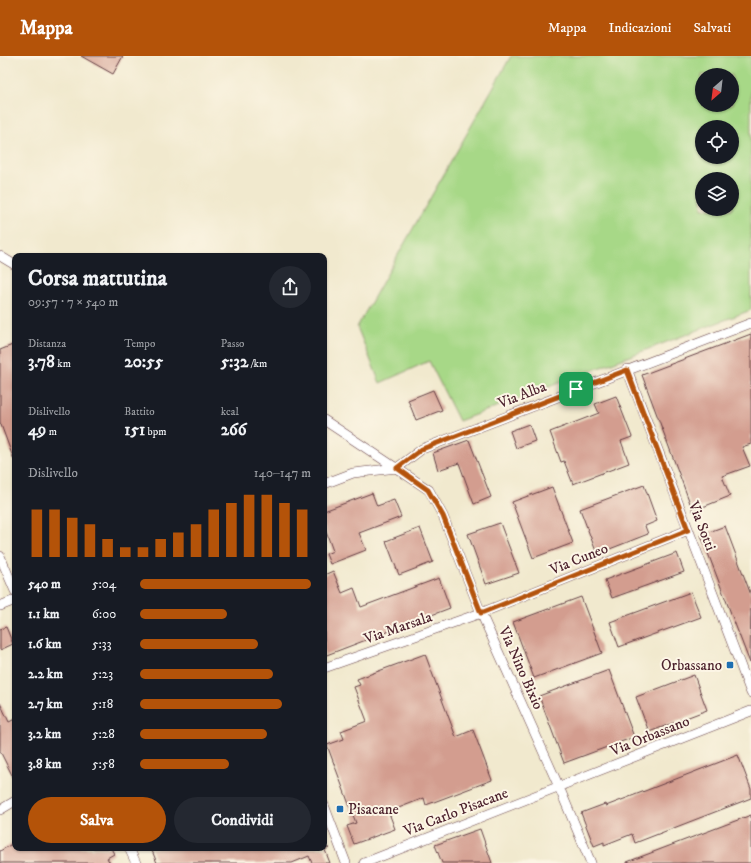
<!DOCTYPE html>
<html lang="it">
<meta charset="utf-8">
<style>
:root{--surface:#171b24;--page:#242831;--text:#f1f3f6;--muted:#9ea1a6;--accent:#b45309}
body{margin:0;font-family:"IM FELL DW Pica",serif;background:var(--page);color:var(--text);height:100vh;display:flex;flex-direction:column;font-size:15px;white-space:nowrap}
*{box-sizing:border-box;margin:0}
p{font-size:13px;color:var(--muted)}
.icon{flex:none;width:22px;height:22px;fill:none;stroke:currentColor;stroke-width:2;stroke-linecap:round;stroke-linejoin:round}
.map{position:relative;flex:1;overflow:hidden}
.side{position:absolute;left:12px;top:197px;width:315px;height:598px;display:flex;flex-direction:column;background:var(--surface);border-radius:8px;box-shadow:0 1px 3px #0004}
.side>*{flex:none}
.needle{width:26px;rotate:208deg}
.buttons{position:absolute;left:695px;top:12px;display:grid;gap:8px}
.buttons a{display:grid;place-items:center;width:44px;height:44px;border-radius:50%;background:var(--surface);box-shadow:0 1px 3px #0004;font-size:20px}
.pin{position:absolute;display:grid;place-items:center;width:34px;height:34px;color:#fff;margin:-17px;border-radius:8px;box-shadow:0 2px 6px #0006}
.round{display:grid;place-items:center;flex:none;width:42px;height:42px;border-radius:21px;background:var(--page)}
.overview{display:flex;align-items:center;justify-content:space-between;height:68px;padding:0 16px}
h1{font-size:22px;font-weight:800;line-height:30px}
.figures{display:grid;grid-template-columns:repeat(3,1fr);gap:6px;height:68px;padding:4px 16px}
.figures div{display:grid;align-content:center}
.figures b{font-size:17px;font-weight:800}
.figures small{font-size:11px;font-weight:400}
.figures p{font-size:11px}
.chart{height:112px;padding:8px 16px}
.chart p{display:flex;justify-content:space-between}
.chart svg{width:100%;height:72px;margin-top:4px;stroke:var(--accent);stroke-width:6}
.button{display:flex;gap:8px;margin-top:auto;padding:8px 16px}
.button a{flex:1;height:46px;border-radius:24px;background:var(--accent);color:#fff;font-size:16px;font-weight:800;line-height:46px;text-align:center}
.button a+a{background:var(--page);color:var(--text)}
ul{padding:0 16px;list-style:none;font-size:13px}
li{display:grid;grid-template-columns:64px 48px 1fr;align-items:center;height:30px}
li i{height:10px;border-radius:5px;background:var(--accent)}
header{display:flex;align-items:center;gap:24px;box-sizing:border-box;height:56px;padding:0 20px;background:var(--accent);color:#fff}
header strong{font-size:19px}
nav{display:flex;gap:22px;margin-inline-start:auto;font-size:14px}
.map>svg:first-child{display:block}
.green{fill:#a7d887;stroke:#787c59;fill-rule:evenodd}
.building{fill:#d39d8f}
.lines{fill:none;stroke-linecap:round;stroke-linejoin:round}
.minor-casing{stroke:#633d43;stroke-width:10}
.minor{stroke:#fff;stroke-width:9}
.route-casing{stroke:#fff;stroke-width:8}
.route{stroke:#b45309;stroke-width:5}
.poi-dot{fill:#1f6fb2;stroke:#fcf5e5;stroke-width:1.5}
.labels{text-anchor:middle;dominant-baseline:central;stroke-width:4;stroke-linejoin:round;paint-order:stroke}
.street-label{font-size:15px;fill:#4a1f2b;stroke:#fcf5e5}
.poi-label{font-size:15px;fill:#4a1f2b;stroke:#fcf5e5;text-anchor:end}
</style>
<header>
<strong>Mappa</strong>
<nav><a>Mappa</a><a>Indicazioni</a><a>Salvati</a></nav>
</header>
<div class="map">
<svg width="751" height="807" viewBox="0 0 751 807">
<rect width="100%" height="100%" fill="#fcf5e5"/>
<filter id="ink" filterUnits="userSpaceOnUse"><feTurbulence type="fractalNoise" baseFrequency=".025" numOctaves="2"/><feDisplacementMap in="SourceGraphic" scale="8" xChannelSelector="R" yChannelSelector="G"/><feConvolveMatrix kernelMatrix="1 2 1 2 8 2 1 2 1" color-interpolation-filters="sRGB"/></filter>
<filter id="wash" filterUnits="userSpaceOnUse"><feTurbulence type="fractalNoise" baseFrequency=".012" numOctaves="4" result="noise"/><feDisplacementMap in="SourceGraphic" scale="16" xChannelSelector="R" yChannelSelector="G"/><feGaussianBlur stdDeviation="0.9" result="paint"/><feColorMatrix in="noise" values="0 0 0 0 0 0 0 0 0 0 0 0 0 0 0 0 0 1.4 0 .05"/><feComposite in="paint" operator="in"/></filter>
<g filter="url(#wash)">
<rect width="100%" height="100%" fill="#f1e9ce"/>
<path class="green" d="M511 0H751V254L459 365 429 305 380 327 357 271ZM702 19H732V49H702ZM702 71H732V101H702ZM702 123H732V153H702Z"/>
<g id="blocks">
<path class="building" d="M81 0H123L113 18Z
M751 278V388L742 391 750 410 722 420 730 440 693 455 642 319Z
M15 288V404H14L0 366V294Z
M433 334 442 354 416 364 408 344Z
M616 340 632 381 621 385 629 407 573 428 564 405 561 406 550 376 599 357 595 348Z
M529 368 535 385 516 392 510 375Z
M469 384 491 441 474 448 459 407 438 414 433 397Z
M644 429 657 465 645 470 648 478 597 498 580 453Z
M552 431 573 487 533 502 512 446Z
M372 437 377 450 394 444 401 461 359 477 366 494 330 508 326 498 333 495 324 470V455Z
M500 467 519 517 486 528 468 478Z
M725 470 751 539 750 607 701 479Z
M420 472 433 506 399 519 386 485Z
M677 497 684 516 612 542 605 524Z
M333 515 342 537 354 532 361 551 439 522 450 552 324 600V519Z
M691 536 701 561 619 591 610 566Z
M581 541 602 597 534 622 513 566Z
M6 571 13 588 0 594V573Z
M425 598 456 681 473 674 492 724 426 749 424 742 396 753V754L389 757 395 773 354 788 347 770 356 767 327 689 344 683 341 675 367 665 354 631 360 629 357 623Z
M609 614 634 681 564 707 539 640Z
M694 619 707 654 649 676 636 641Z
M0 647 9 666 15 663V725L0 695Z
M738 699 751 733V742L635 787 632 778 604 789V786L594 790 581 757 605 748 606 750Z
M751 759V807H627V806Z
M480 773 492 807H442L435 789Z
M15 786V792H111L114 798 107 802 110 807H0V795Z
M151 792H329L325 794 330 807H312L309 800 292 807H157Z"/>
</g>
</g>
<g filter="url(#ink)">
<use href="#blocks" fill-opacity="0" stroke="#633d43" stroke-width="1"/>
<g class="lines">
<g class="minor-casing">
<path id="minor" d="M0 200 15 209
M627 313 751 637
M324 364 429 434 443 460 481 557 559 731 591 807
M324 428 353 417 397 412 422 393 751 267
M0 500 15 535
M0 550 15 544
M324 612 481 557 688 474
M324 749 346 807
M0 754 15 745
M129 792 136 807
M364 807 751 655"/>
</g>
<use href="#minor" class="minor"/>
</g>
</g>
<g class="lines" filter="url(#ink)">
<g class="route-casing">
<path id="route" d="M627 314 688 474 481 557 443 460 428 434 397 412 422 393Z"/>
</g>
<use href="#route" class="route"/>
</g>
<g class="poi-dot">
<rect x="726" y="605" width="8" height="8" rx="2"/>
<rect x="336" y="749" width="8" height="8" rx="2"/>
</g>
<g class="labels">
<g class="street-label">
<text transform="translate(522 339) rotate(-21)">Via Alba</text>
<text transform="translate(702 470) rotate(69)">Via Sotti</text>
<text transform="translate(579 503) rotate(-22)">Via Cuneo</text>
<text transform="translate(398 572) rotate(-19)">Via Marsala</text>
<text transform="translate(521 612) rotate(66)">Via Nino Bixio</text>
<text transform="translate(650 680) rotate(-22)">Via Orbassano</text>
<text transform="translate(456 756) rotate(-21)">Via Carlo Pisacane</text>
</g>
<g class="poi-label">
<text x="722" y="609">Orbassano</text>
<text x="348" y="753" text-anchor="start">Pisacane</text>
</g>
</g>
</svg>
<div class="buttons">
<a><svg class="needle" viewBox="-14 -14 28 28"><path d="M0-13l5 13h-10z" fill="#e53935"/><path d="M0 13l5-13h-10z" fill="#9ea1a6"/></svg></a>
<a><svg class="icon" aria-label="locate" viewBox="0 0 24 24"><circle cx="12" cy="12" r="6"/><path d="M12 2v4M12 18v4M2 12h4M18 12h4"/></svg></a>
<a><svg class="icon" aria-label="layers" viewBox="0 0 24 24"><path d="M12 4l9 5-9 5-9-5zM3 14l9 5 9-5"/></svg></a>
</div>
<div class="pin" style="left:576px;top:333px;background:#1e9e55"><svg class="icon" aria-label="arrive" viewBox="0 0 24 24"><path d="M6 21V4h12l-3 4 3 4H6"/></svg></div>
<section class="side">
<div class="overview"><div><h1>Corsa mattutina</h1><p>09:57 · 7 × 540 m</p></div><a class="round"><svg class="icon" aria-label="share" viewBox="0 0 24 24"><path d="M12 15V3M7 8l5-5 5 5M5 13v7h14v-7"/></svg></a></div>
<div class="figures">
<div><p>Distanza</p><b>3.78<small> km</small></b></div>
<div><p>Tempo</p><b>20:55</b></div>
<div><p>Passo</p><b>5:32<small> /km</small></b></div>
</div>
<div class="figures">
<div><p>Dislivello</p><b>49<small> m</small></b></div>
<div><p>Battito</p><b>151<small> bpm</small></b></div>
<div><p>kcal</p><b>266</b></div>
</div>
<div class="chart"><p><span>Dislivello</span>140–147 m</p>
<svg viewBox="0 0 160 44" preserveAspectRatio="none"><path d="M5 44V15M15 44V15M25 44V20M35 44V24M45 44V33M55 44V38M65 44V38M75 44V33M85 44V29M95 44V24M105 44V15M115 44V11M125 44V6M135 44V6M145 44V11M155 44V15"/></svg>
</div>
<ul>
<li><b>540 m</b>5:04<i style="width:100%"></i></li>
<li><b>1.1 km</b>6:00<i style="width:51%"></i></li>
<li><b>1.6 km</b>5:33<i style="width:69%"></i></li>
<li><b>2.2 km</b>5:23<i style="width:78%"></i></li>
<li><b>2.7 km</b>5:18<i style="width:83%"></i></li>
<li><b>3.2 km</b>5:28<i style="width:74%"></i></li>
<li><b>3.8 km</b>5:58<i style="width:52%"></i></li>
</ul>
<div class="button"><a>Salva</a><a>Condividi</a></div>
</section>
</div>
